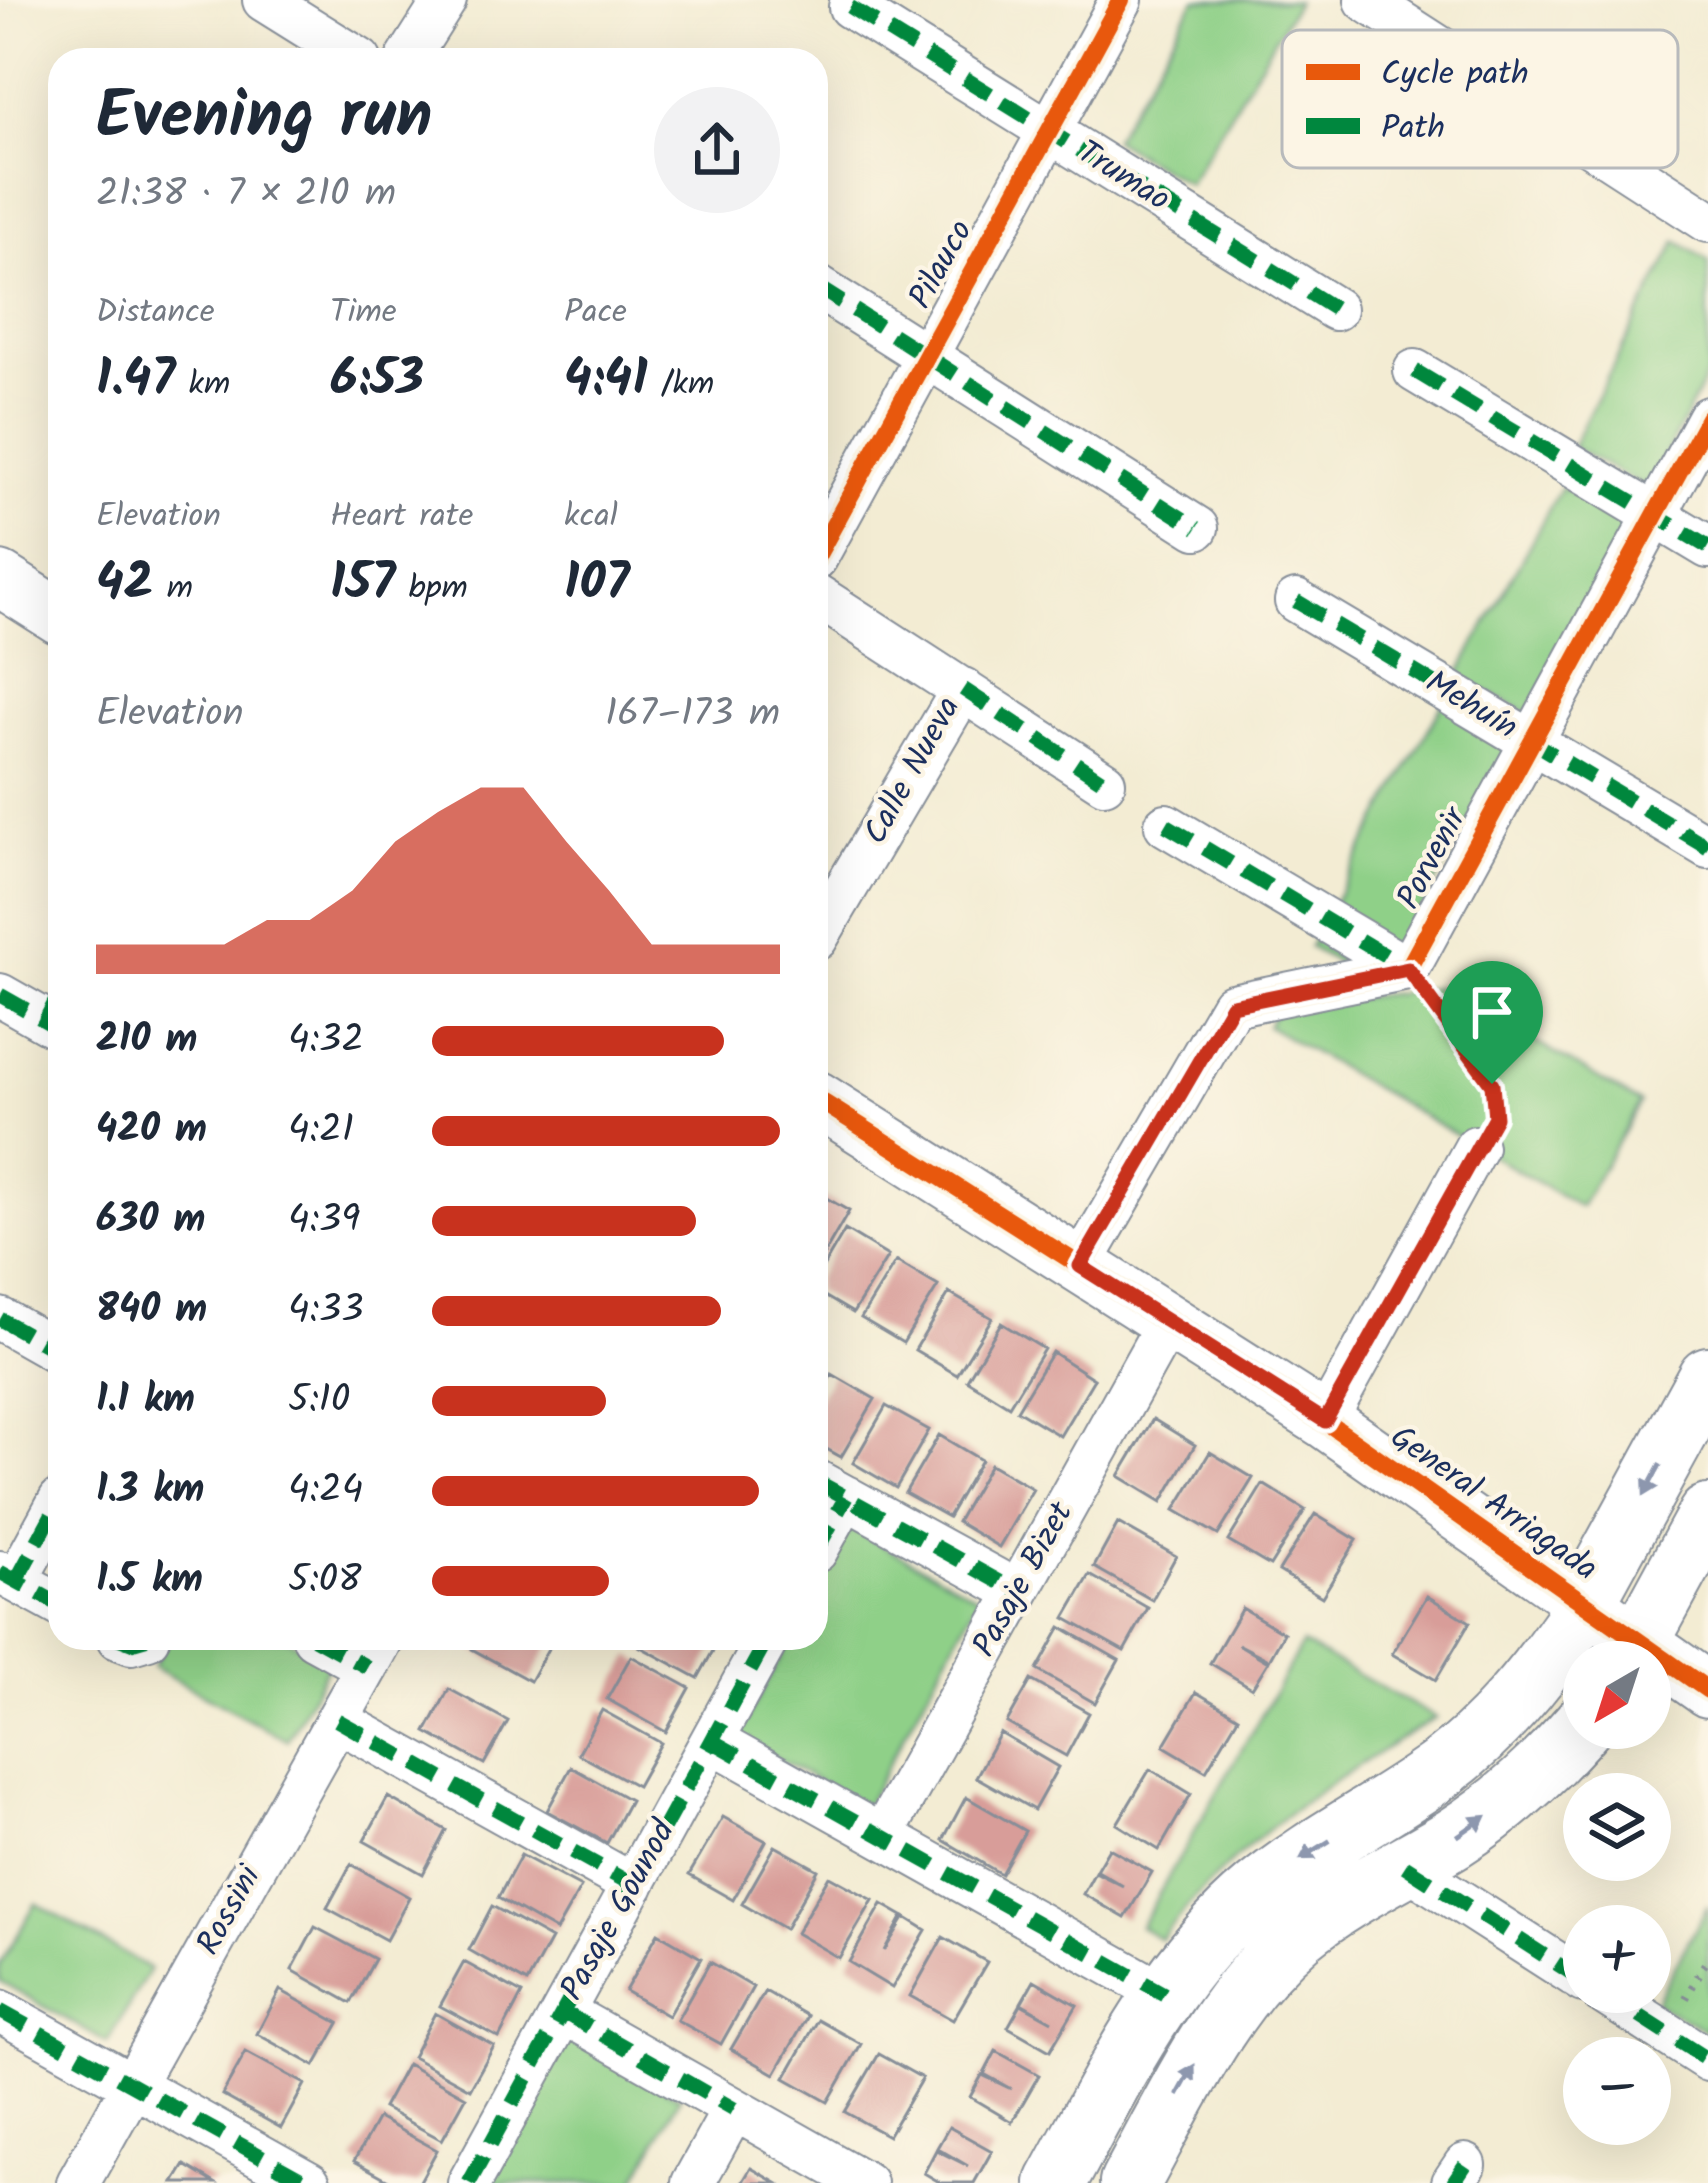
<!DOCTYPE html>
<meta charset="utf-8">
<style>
:root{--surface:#fff;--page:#f2f2f3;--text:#1f2937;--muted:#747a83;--accent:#c8321e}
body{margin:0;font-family:Kalam,sans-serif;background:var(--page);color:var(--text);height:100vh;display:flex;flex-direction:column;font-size:45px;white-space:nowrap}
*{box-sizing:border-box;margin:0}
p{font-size:39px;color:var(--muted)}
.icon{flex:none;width:66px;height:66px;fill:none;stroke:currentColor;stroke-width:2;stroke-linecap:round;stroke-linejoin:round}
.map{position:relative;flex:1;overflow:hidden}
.side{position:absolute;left:48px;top:48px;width:780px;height:1602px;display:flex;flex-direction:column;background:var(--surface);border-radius:36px;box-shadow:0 12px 48px #0002}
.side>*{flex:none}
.needle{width:78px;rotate:219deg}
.controls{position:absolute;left:1563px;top:1641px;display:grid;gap:24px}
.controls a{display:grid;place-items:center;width:108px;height:108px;border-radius:50%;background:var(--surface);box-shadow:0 12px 48px #0002;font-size:60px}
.pin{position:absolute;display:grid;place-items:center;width:102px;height:102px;color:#fff;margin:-123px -51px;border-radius:50% 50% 50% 0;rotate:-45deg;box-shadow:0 0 12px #0007}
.pin .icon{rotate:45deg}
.round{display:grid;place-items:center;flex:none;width:126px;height:126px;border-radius:63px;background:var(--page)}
.summary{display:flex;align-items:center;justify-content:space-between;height:204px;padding:0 48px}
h1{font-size:66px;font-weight:700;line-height:90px}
.stats{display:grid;grid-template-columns:repeat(3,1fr);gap:18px;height:204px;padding:12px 48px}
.stats div{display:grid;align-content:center}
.stats b{font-size:51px;font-weight:700}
.stats small{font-size:33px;font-weight:400}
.stats p{font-size:33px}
.chart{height:336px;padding:24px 48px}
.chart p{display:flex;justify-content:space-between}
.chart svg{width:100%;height:216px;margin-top:12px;fill:var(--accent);opacity:.7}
ul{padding:0 48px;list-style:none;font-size:39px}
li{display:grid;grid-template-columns:192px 144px 1fr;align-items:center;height:90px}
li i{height:30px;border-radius:15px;background:var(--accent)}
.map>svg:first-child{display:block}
.green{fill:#8fd088;stroke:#558073;stroke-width:3}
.building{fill:#d89d99}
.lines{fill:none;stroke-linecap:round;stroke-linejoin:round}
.minor-casing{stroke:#878e98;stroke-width:46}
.tertiary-casing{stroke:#878e98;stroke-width:58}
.secondary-casing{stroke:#878e98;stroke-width:64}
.path{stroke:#878e98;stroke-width:8;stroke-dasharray:3 9;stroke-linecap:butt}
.minor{stroke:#fff;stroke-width:42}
.tertiary{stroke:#fff;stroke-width:54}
.secondary{stroke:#fff;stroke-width:60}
.quiet{stroke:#00873e;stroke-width:15;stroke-dasharray:30 15;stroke-linecap:butt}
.cycleway-casing{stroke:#fcf5e5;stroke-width:26}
.cycleway{stroke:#e8590c;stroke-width:18}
.oneway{fill:#8d97ae}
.route-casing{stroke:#fff;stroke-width:24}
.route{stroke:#c8321e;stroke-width:15}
.labels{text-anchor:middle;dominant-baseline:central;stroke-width:9;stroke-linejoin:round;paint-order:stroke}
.street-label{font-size:33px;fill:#1b2f5e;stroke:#fcf5e5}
.key{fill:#fcf5e5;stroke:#b8babc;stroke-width:3}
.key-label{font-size:33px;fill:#1b2f5e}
</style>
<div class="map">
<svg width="1708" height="2183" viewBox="0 0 1708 2183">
<rect width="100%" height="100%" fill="#fcf5e5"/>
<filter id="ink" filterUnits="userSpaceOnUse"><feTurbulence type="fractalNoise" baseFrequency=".00833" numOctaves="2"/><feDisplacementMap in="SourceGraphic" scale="24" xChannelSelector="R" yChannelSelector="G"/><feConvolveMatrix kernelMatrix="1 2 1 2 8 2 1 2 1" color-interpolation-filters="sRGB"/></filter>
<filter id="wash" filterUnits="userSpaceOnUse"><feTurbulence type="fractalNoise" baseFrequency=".004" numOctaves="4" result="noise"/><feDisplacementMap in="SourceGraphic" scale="48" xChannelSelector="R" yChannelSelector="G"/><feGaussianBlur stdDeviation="2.7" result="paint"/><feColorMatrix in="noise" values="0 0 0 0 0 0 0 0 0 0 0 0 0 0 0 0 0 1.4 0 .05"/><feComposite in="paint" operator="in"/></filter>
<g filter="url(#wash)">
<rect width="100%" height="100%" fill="#f3ecd3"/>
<path class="green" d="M1195 0 1297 1 1188 184 1113 139Z
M1677 241 1708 261V373L1648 489 1572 447Z
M1561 487 1632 526 1528 714 1458 676Z
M1445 699 1515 738 1398 951 1348 968 1309 947Z
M1440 987 1640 1103 1580 1207 1267 1026 1276 1009Z
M850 1528 979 1597 865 1807 737 1737 791 1638H816V1591Z
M168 1638H286L330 1662 287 1740 153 1667Z
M1302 1644 1436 1718C1334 1778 1233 1842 1161 1939L1140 1927Z
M36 1903 150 1969 107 2043 0 1981V1965Z
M1708 1906V2032L1655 2003Z
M569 2036 680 2097 634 2183H489Z"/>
<g id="blocks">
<path class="building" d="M816 1192 849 1211 816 1268Z
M845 1230 888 1256 853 1313 816 1291V1279Z
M896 1261 938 1286 903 1343 861 1318Z
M949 1293 992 1318 957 1375 915 1350Z
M1001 1323 1044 1349 1009 1406 967 1380Z
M1052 1352 1094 1379 1060 1436 1017 1410Z
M832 1374 875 1399 841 1457 816 1443V1402Z
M886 1406 929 1430 896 1488 853 1463Z
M1153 1419 1195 1445 1162 1502 1119 1476Z
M939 1435 981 1460 948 1517 905 1493Z
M1210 1452 1253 1478 1218 1535 1175 1510Z
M990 1464 1033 1489 999 1547 957 1522Z
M1263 1484 1305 1510 1270 1566 1228 1541Z
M1315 1514 1357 1540 1322 1597 1279 1571Z
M1118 1523 1176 1556 1152 1600 1094 1567Z
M1090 1575 1148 1608 1124 1651 1065 1618Z
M1427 1596 1470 1622 1436 1680 1392 1654Z
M1242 1608 1284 1633 1269 1660 1238 1644 1268 1662 1252 1688 1210 1663Z
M1061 1627 1119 1660 1095 1703 1037 1670Z
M477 1638H554L530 1681 472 1649Z
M643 1638H720L698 1678 639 1646Z
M631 1656 690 1688 666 1732 607 1699Z
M1031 1680 1089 1713 1066 1756 1007 1723Z
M449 1689 508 1721 484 1764 426 1732Z
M1196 1692 1238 1717 1206 1771 1164 1746Z
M602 1710 661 1743 637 1786 578 1754Z
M1000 1733 1058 1767 1034 1810 976 1777Z
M571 1767 630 1800 607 1843 547 1811Z
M1150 1769 1191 1794 1159 1850 1117 1824Z
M388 1797 446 1830 423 1874 364 1841Z
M966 1797 1025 1831 1001 1874 943 1840Z
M723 1817 766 1841 733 1900 689 1875Z
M775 1846 818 1870 785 1929 742 1904Z
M1109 1848 1152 1872 1125 1918 1083 1894 1095 1872 1123 1886 1096 1870Z
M521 1855 581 1887 556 1931 498 1898Z
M351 1864 409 1897 386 1940 327 1908Z
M829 1876 873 1900 839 1958 796 1933Z
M882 1904 903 1916 884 1951 905 1917 926 1930 892 1988 849 1962Z
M492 1906 551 1939 527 1983 469 1950Z
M315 1927 375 1959 351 2003 292 1970Z
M658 1933 701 1958 668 2016 625 1991Z
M943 1937 987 1962 953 2020 910 1996Z
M464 1962 522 1994 499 2038 440 2006Z
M710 1962 753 1987 721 2044 677 2020Z
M1034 1980 1077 2005 1050 2051 1008 2027 1021 2004 1052 2021 1021 2003Z
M280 1990 339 2023 315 2066 257 2034Z
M765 1991 808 2016 775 2074 731 2049Z
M435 2013 494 2046 470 2089 412 2057Z
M818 2020 861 2044 828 2102 785 2078Z
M996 2051 1039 2075 1012 2122 970 2097 982 2075 1011 2089 984 2074Z
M246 2052 305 2084 281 2128 222 2095Z
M879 2054 922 2078 888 2136 845 2112Z
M407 2064 466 2097 442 2140 383 2108Z
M378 2118 437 2150 419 2183H394L354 2161Z
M949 2127 992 2151 974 2183H941L924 2173 936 2150 968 2166 937 2148Z
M185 2165 215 2183H174Z
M751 2168 777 2183H742Z"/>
</g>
</g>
<g filter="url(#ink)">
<use href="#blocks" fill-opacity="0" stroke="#878e98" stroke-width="3"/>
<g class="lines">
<g class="minor-casing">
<path id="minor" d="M264 0 360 60
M1366 0 1708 221
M850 7 1335 309
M407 60 445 0
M816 286 1197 528
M1415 371 1708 547
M816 558 1121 0
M816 595 1104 782
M1296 601 1708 847
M1166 825 1408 969
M816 939 963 689
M0 995 60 1029
M1080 1266 1232 1005 1408 969 1708 418
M0 1319 60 1353
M1325 1421 1476 1147
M816 1481 1018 1592
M816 1551 846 1497
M0 1572 60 1605
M16 1581 60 1500
M118 1638 131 1643 148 1638
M314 1638 367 1667
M337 1720 633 1885
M712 1741 1164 1994
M882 1836 1167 1324
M1405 1866 1584 1981
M1602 1992 1708 2060
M0 2011 309 2183
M563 2012 865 2183
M78 2183 383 1638
M469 2183 768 1638
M693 2183 734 2109
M1453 2183 1465 2165"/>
</g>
<g class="tertiary-casing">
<path id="tertiary" d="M0 579 60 617
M816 1098 1325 1421 1708 1690"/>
</g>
<g class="secondary-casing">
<path id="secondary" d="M1628 1662 1708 1515
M1056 2183C1113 2079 1165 1968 1258 1891 1315 1844 1382 1812 1441 1769 1493 1730 1534 1680 1571 1627L1708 1377
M1130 2183C1178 2095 1221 2000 1298 1934 1345 1895 1402 1870 1454 1838 1503 1807 1546 1767 1584 1723"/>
</g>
<path class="path" d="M1431 1001 1492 1084 1495 1115
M1686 1998 1708 1958"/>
<use href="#minor" class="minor"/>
<use href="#tertiary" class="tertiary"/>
<use href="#secondary" class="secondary"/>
<path class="quiet" d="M850 7 1335 309
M816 286 1197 528
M1415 371 1708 547
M1296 601 1708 847
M963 689 1104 782
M1166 825 1408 969
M0 995 60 1029
M45 1021 60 993
M0 1319 60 1353
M1325 1421 1476 1147
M816 1481 1018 1592
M816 1551 846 1497
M0 1572 60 1605
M16 1581 60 1500
M118 1638 131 1643 148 1638
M314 1638 367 1667
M337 1720 633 1885
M712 1741 1164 1994
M1405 1866 1584 1981
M1602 1992 1708 2060
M0 2011 309 2183
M563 2012 734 2109
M469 2183 768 1638
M1453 2183 1465 2165"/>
<g class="cycleway-casing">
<path id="cycleway" d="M816 558 1121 0
M816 1098 1325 1421 1708 1690
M1080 1266 1232 1005 1408 969 1708 418"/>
</g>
<use href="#cycleway" class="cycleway"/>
</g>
<defs><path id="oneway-solid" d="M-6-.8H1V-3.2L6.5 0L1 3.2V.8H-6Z" transform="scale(3)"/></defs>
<g class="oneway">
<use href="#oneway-solid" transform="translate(1652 1480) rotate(118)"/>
<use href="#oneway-solid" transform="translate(1472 1826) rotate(-35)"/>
<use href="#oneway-solid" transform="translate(1315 1850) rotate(148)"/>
<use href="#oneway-solid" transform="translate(1186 2080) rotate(-61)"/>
</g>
</g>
<g class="lines" filter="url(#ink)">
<g class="route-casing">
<path id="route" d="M1408 969 1492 1084 1495 1117 1325 1421 1080 1266 1232 1005Z"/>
</g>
<use href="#route" class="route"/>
</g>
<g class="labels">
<g class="street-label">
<text transform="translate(1123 177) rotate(32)">Trumao</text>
<text transform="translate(942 265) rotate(-61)">Pilauco</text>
<text transform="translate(1471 706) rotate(31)">Mehuín</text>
<text transform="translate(913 771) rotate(-61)">Calle Nueva</text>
<text transform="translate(1433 859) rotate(-62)">Porvenir</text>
<text transform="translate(1493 1504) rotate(35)">General Arriagada</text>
<text transform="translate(1024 1580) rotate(-61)">Pasaje Bizet</text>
<text transform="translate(230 1911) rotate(-61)">Rossini</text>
<text transform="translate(619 1911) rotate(-61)">Pasaje Gounod</text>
</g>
</g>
<rect x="1282" y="30" width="396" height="138" rx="18" class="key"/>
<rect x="1306" y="64" width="54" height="16" fill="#e8590c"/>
<rect x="1306" y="118" width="54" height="16" fill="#00873e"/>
<g class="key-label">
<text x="1381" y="84">Cycle path</text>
<text x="1381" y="138">Path</text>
</g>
</svg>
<div class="controls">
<a><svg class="needle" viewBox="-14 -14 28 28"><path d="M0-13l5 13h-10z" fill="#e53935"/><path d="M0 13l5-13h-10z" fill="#747a83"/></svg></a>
<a><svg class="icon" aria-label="layers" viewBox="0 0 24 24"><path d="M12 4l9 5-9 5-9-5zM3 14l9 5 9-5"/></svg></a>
<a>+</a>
<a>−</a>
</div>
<div class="pin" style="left:1492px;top:1084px;background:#1e9e55"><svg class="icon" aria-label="arrive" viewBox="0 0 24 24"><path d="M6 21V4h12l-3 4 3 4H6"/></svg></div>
<section class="side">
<div class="summary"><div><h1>Evening run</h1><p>21:38 · 7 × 210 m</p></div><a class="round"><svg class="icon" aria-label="share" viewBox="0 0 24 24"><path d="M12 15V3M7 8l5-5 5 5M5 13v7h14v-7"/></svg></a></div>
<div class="stats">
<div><p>Distance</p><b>1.47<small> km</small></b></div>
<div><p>Time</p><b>6:53</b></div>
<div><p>Pace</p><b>4:41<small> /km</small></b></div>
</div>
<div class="stats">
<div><p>Elevation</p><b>42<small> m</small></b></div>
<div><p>Heart rate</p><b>157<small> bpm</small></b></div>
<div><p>kcal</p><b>107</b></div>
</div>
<div class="chart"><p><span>Elevation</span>167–173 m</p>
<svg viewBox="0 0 160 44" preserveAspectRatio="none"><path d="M0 44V38L10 38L20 38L30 38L40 33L50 33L60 27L70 17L80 11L90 6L100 6L110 17L120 27L130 38L140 38L150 38L160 38V44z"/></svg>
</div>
<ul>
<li><b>210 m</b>4:32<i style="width:84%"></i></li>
<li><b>420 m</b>4:21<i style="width:100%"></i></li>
<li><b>630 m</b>4:39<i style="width:76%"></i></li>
<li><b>840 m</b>4:33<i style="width:83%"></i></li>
<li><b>1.1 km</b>5:10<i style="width:50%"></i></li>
<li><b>1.3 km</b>4:24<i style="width:94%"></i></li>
<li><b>1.5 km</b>5:08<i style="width:51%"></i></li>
</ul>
</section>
</div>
